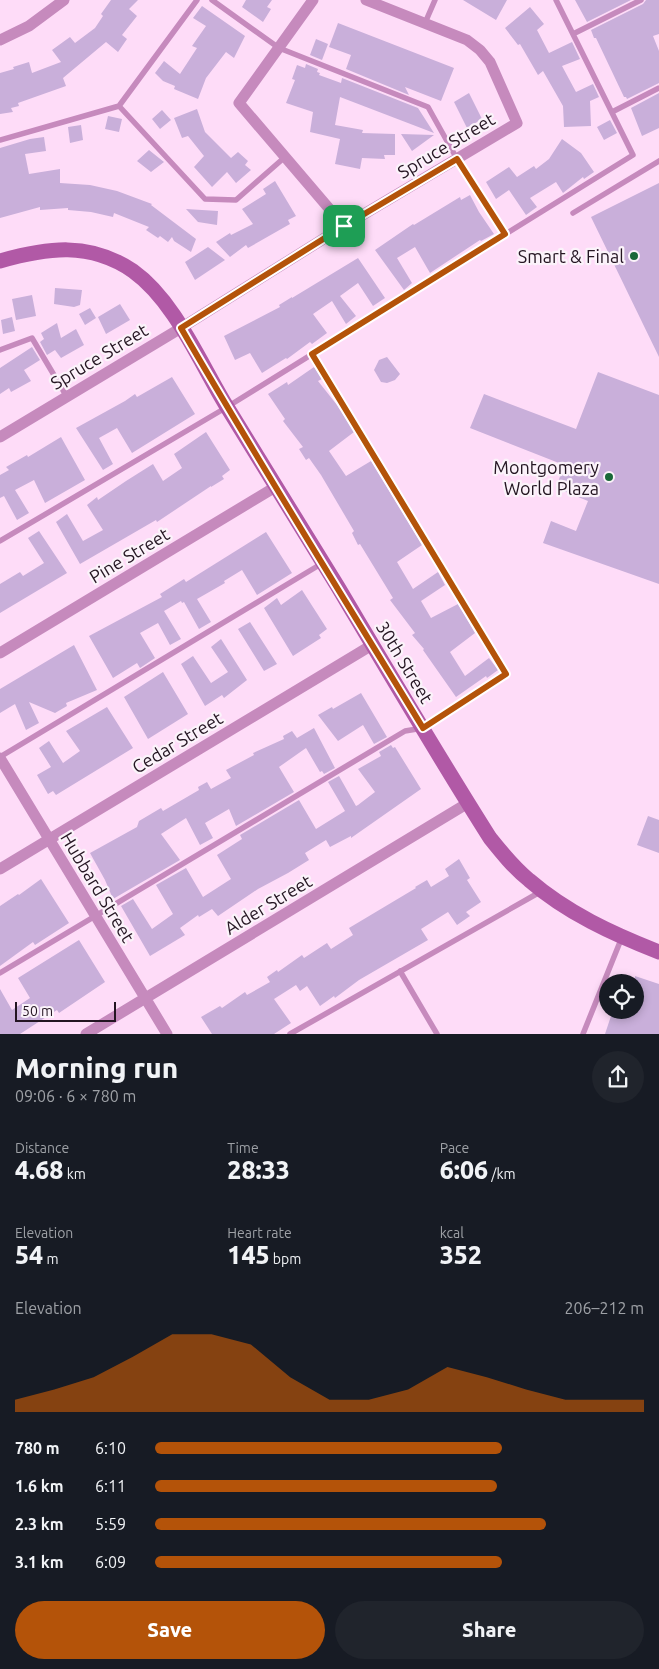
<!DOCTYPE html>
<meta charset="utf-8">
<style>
:root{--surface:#171b24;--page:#20242c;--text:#f1f3f6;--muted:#9ea1a6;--accent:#b45309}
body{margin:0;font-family:Ubuntu,sans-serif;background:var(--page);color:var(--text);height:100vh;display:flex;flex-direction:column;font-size:19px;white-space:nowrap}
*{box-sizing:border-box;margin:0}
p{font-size:16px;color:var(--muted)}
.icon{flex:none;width:28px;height:28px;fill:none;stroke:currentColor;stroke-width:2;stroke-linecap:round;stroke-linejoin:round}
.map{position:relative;height:1034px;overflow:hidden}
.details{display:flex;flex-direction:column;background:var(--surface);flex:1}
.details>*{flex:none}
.fabs{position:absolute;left:599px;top:974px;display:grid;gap:10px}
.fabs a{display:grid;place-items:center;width:45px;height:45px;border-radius:50%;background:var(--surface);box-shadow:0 2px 8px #0003;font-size:25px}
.scale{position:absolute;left:15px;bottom:12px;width:101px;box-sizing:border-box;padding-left:5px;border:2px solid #241522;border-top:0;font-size:14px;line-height:18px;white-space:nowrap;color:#241522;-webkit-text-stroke:4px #fbf3fa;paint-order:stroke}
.pin{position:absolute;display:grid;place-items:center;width:42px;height:42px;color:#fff;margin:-21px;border-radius:10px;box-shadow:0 2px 8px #0006}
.round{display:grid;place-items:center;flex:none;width:52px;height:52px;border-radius:26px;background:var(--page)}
.head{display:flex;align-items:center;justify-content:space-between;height:85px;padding:0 15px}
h1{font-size:28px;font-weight:800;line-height:38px}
.figures{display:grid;grid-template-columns:repeat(3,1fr);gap:8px;height:85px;padding:5px 15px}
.figures div{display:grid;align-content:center}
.figures b{font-size:25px;font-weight:800}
.figures small{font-size:14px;font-weight:400}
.figures p{font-size:14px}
.chart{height:140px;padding:10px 15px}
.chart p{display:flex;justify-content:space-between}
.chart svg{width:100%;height:90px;margin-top:5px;fill:var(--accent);opacity:.7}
.cta{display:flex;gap:10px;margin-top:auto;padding:10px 15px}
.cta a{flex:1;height:58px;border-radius:30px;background:var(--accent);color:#fff;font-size:20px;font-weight:800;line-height:58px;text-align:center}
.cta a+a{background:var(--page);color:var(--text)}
ul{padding:0 15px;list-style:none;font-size:16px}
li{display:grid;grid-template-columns:80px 60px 1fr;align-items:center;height:38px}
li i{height:12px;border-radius:6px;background:var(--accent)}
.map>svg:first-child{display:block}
.building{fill:#c9afda}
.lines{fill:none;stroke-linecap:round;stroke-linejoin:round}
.lane{stroke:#c68abd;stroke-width:5.5}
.street{stroke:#c68abd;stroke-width:11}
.secondary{stroke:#b159a6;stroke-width:15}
.route-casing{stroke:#fff;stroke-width:10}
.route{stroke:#b45309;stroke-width:6}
.poi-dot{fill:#196838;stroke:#fbf3fa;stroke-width:2}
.labels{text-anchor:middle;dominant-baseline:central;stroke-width:4.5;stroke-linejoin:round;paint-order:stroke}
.street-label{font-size:18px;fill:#241522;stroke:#fbf3fa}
.poi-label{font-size:18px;fill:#241522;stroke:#fbf3fa;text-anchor:end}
</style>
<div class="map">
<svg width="659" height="1034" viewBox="0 0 659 1034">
<rect width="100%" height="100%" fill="#fedcf8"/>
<path class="building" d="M111 0H138L129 9 137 16 122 35 127 39 118 52 106 42 63 78 66 86 18 103 19 106 11 108 13 112 0 114V73L14 69 13 67 29 62 32 73 61 62 52 50 70 37 75 43 95 28 103 16 101 14Z
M246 0H272L267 7 271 9 263 22 242 7Z
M463 0H507L496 20Z
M575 0H631L587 22Z
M646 0H659V34L653 36 659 51V83L627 99 626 97H624L596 38H594L591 30 643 4Z
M202 6 245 36 234 58 226 52 206 78 198 99 174 89 175 86 163 81 155 73 164 61 180 74 197 48 192 46 206 26 193 18Z
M530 7 544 24 537 30 549 53 572 42 580 59 562 66 576 92 593 84 599 97 590 101 591 126 564 127 563 106 543 71 538 75 520 44 518 45 505 28Z
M338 23 454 68 441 101 405 87 409 95 346 69 351 55 329 47Z
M316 39 328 44 322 60 310 55Z
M306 64 318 69 317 72 320 73 319 75 341 83 342 78 418 108 434 133 340 97 335 125 363 130 362 133 395 134V155H384L385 159 362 158 360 169 335 164 340 139 310 132 313 112 286 103 295 80 292 79 297 65 305 68Z
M469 93 482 119 467 128 454 102Z
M659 93V128L642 136 631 108Z
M197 109 205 132 231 158 238 152 248 161 245 165 251 170 236 183 227 172 212 187 194 167 204 156 188 136 182 138 174 118Z
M162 110 171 120 160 129 152 119Z
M108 116 122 119 119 132 105 129Z
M610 120 617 133 604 140 597 127Z
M81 125 83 140 70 143 68 127Z
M401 134 434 135 412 151Z
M44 137 46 151 25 154 29 174 60 169V183L90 185 117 191 152 204 151 205 196 239 191 252 174 241 172 237 168 242 160 236 158 238 146 230 149 227 114 213 113 217 91 212 68 210V208L40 210V207L0 218V148L30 139Z
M562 139 581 153 594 172 584 179 583 177 563 193 556 182 530 198 537 207 526 215 509 190 496 199 486 182 509 167 517 177 534 166 536 169 549 159Z
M149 150 164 162 151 172 137 161Z
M275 181 296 216 288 220 290 224 248 248 246 245 230 257 216 242 230 233 231 235 253 224 242 209 266 194 263 189Z
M659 183V357L591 217Z
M470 195 479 212 494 234 481 241 480 240 430 273 415 247 397 258 412 283 404 290 375 250 413 224 414 225 460 197 461 200Z
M186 209 218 211 217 225 198 222Z
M208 247 225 260 195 280 185 262Z
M358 258 385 298 373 306 358 283 340 296 356 316 346 324 332 301 313 314 327 333 312 344 310 342 287 359 286 358 262 373 250 353 235 360 224 336 280 307 279 305 292 297V298Z
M55 288 82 290 80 305 74 307 54 304Z
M32 295 36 316 16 320 12 299Z
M120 304 130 320 106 334 98 317Z
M90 308 96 318 85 325 79 314Z
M12 317 15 331 3 334 1 320Z
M57 323 61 338 76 329 84 345 61 358 55 350 47 355 40 342 44 339 41 333Z
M32 347 40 360 24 370 31 381 11 392 9 388 0 394V368Z
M387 357 400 374 395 380 387 383 381 382 374 370 379 360Z
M314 367 322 379 318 381 337 405 354 432 329 451 346 476 371 461 422 545 397 562 413 589 438 572 445 585 421 601 431 618 458 604 475 633 450 652 465 676 489 658 498 670 487 678 486 676 456 697 423 650 424 649 412 635 415 633 390 600 393 598 360 544 358 545 352 533 354 531 321 475 309 458 306 460 299 449 303 447 283 421 285 419 268 394 287 382 288 385Z
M598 372 659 395V584L543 543 551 521 576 531 588 501 556 488 564 465 470 428 484 394 576 429Z
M172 377 195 414 132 453 117 428 99 438 113 464 103 470 76 428 125 401 135 394 137 397Z
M206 432 230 470 222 476 224 479 211 487V486L157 522 156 520 80 564 56 522 67 514 83 541 103 530 87 505 97 497 98 500 126 481 153 464 163 481 182 468 174 454Z
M61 437 85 480 45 503 34 480 15 490 29 513 17 520 4 496 0 498V475L9 470 6 467 27 455 28 457Z
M39 531 67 573 0 613V584L20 572 23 576 44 563 28 538Z
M266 532 292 573 257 595 242 570 224 581 225 583 197 599 211 622 199 629 184 602 182 603 181 601 164 611 181 639 170 645 158 623 140 633 155 658 140 668 137 663 113 678 89 636 162 597 160 594 184 579 186 582Z
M302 590 327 629 319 635 321 638 293 656 264 608 277 598 281 605Z
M250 622 277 664 264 671 238 629Z
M221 639 247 680 224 698 222 695 205 706 181 664 193 656 211 683 228 672 211 647Z
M74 645 97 690 66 703 67 706 55 713 29 702 39 723 26 730 15 704 0 713V689Z
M163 672 188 714 148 739 124 697Z
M361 693 387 737 374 744 363 725 338 741 318 715 332 707 333 709Z
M107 707 133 748 56 795 53 791 48 794 37 775 51 767 39 748 49 741 63 763 80 751 66 731Z
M314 728 335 768 324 774 322 771 320 772 306 748 279 767 294 792 236 826 229 809 205 823 213 838 200 845 186 818 161 834 180 860 113 899 105 880 90 853 137 827 139 821 161 808 163 811 199 790 198 787 207 782 211 789 231 778 226 770 254 755 253 753 284 739 283 736 292 731 297 738Z
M391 745 393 748 395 747 421 789 351 838V836L330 847 326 840 305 853 309 860 288 873 258 889 218 916 212 909 199 917 198 915 180 928 185 935 150 956 121 906 133 899 152 929 173 914 156 885 186 868 203 897 231 879 217 855 242 839 240 835 299 800 316 829 345 811 328 782 339 776 356 806 358 805 375 792 358 769 381 756 379 752Z
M648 816 659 820V853L637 845Z
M459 859 470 878 467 880 481 902 466 912 470 916 457 925 448 912 421 929 428 940 359 980 335 998 334 996 320 1006 307 986 300 991 296 985 274 999 291 1023 274 1034H212L201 1017 220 1006 222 1008 245 992 247 995 270 982 267 977 277 970 278 972 302 955 304 958 327 943 331 949 353 935 349 928 416 888 415 887 427 880 431 887 449 876 445 869Z
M41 879 69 923 35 945 33 942 0 966V906L18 894 19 895Z
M79 940 105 982 59 1013 57 1010 20 1034H0V989L12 1010 30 998 18 978Z
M635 976 659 984V1034H605L613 1010H635Z"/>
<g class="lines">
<path class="lane" d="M212 0 279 48 428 107 457 159 505 234
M425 23 435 0
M573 34 641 0
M119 106 197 0
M612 112 659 88
M0 140 119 106 205 199 236 200 285 157
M573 213 659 161
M0 350 32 338 67 397
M0 541 227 407 633 155 556 0
M0 757 321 564
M400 971 437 1034
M0 973 405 731 423 728 506 674 312 354
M290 1034 540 892
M583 1034 622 937"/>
<path class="street" d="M313 0 239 103 344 226 517 123 490 62 480 50 467 40 366 0
M0 40 29 26 64 0
M0 437 181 328 344 226
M0 653 277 486
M0 758 167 1034
M0 869 372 645
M86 1034 468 803"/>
<path class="secondary" d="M0 261C47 248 89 241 133 271 175 301 200 363 227 407 264 467 301 527 338 587 388 671 438 756 490 838 502 853 514 868 529 880 567 913 613 934 659 952"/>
</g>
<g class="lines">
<g class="route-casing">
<path id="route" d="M457 159 505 234 312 354 506 674 423 728C342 595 259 463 181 328L344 226Z"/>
</g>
<use href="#route" class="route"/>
</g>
<g class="poi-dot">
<circle cx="634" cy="256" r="5"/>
<circle cx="609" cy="477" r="5"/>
</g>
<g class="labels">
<g class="street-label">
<text transform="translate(446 145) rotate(-31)">Spruce Street</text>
<text transform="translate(99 356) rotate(-31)">Spruce Street</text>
<text transform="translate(129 555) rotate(-31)">Pine Street</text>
<text transform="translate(405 662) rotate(59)">30th Street</text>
<text transform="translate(177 742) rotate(-31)">Cedar Street</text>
<text transform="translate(98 887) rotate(59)">Hubbard Street</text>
<text transform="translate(268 904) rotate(-31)">Alder Street</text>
</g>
<g class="poi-label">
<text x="624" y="256">Smart &amp; Final</text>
<text x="599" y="467">Montgomery<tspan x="599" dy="21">World Plaza</tspan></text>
</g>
</g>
</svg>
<div class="fabs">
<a><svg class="icon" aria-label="locate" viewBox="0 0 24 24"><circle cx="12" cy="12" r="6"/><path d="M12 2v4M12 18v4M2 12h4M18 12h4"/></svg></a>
</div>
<div class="scale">50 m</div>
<div class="pin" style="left:344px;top:226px;background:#1e9e55"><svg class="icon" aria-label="arrive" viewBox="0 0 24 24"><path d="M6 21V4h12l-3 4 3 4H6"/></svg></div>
</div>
<section class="details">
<div class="head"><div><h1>Morning run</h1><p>09:06 · 6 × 780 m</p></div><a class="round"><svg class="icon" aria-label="share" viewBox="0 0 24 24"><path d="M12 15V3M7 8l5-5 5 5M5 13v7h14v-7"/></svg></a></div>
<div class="figures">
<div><p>Distance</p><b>4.68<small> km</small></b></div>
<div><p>Time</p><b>28:33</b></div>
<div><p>Pace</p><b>6:06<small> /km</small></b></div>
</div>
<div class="figures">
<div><p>Elevation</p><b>54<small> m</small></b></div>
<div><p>Heart rate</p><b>145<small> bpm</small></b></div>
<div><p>kcal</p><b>352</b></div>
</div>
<div class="chart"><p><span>Elevation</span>206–212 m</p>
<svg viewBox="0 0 160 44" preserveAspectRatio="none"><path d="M0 44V38L10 33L20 27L30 17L40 6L50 6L60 11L70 27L80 38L90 38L100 33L110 22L120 27L130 33L140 38L150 38L160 38V44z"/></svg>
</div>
<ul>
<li><b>780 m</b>6:10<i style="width:71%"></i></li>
<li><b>1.6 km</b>6:11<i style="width:70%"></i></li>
<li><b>2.3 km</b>5:59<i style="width:80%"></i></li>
<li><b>3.1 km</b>6:09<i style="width:71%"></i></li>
</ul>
<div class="cta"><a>Save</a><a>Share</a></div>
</section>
